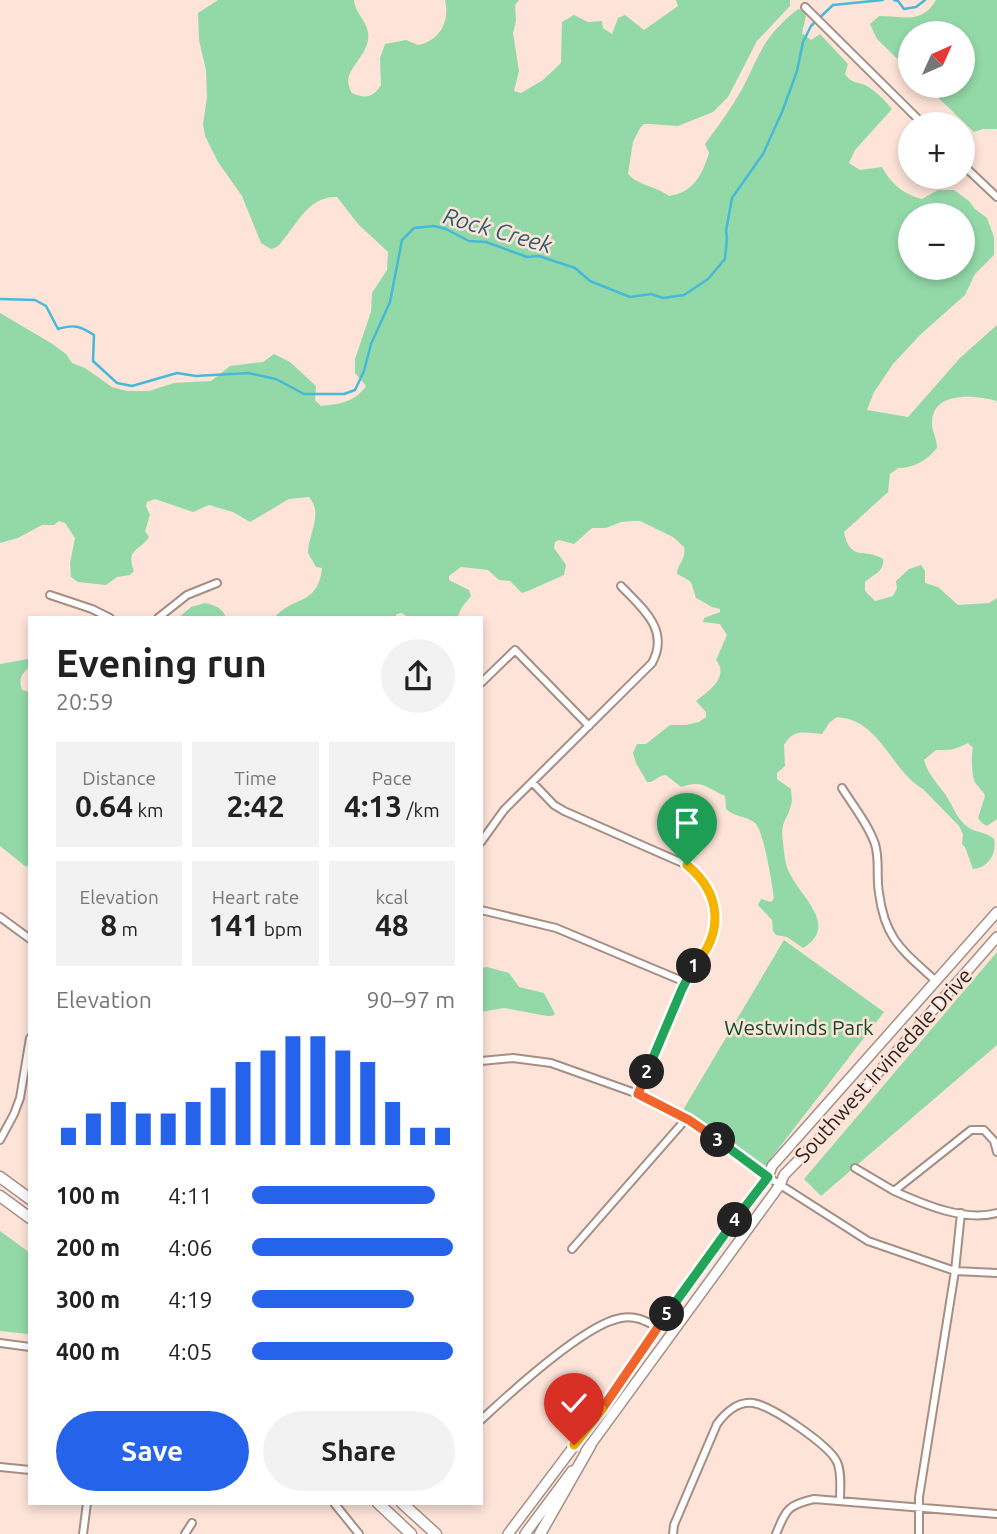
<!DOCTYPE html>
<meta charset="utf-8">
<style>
:root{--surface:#fff;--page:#f2f2f2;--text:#222;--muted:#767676;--accent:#2563eb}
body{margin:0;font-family:Ubuntu,sans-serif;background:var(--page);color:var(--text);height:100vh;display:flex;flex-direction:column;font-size:26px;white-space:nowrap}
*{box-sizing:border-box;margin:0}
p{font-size:23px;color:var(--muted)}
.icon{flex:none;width:38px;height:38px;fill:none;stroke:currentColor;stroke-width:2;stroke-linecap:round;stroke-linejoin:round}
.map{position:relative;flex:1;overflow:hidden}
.panel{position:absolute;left:28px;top:616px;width:455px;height:889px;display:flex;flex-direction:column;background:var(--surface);border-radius:0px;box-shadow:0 4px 10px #0003}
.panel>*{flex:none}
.needle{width:46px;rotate:45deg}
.controls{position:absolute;left:898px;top:21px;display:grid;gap:14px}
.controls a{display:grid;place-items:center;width:77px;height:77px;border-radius:50%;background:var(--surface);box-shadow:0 4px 10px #0003;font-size:35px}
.pin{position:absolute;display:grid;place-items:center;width:60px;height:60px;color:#fff;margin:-72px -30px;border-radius:50% 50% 50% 0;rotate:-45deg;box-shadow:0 0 7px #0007}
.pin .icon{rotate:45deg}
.km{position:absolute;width:35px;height:35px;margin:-18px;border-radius:50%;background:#222;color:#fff;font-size:19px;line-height:35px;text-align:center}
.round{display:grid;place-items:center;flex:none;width:74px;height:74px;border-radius:37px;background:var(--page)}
.head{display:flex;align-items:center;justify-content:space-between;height:119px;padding:0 28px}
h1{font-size:38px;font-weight:700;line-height:52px}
.figures{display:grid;grid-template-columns:repeat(3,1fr);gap:10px;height:119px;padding:7px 28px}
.figures div{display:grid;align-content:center;border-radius:0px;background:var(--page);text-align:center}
.figures b{font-size:30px;font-weight:700}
.figures small{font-size:19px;font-weight:400}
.figures p{font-size:19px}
.chart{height:196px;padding:14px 28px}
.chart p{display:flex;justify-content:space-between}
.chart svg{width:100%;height:126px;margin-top:7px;stroke:var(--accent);stroke-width:6}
.cta{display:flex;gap:14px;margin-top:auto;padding:14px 28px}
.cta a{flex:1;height:80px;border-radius:42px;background:var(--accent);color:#fff;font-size:28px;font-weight:700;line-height:80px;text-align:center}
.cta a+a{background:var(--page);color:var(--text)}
ul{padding:0 28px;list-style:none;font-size:23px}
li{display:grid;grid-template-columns:112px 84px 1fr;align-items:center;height:52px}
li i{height:18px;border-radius:9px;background:var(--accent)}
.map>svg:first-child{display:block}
.green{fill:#93d9a8;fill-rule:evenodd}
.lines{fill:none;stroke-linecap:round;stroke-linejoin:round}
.stream{stroke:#46b9d8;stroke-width:2.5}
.street-casing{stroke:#a58e84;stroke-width:10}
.secondary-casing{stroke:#a58e84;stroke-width:12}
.primary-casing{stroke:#a58e84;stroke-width:13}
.street{stroke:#fff;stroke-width:6}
.secondary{stroke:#fff;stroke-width:9}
.primary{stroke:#fff;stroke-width:10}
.split-1-casing{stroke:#fff;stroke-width:14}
.split-2-casing{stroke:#fff;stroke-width:14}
.split-3-casing{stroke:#fff;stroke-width:14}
.split-4-casing{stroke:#fff;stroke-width:14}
.split-5-casing{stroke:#fff;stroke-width:14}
.split-6-casing{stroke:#fff;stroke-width:14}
.split-7-casing{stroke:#fff;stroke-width:14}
.split-1{stroke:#f5b400;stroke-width:9}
.split-2{stroke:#22a559;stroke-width:9}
.split-3{stroke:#f0652b;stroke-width:9}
.split-4{stroke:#22a559;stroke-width:9}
.split-5{stroke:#22a559;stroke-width:9}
.split-6{stroke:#f0652b;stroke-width:9}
.split-7{stroke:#f5b400;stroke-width:9}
.labels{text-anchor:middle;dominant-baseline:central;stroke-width:5;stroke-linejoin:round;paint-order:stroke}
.park-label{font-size:21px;fill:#0f4c2a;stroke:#fde3d8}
.street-label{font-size:21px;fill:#281f1b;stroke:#fde3d8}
.water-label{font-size:23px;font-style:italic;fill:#2f5f6c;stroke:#fde3d8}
</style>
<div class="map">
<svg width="997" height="1534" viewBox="0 0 997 1534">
<rect width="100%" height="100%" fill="#fde3d8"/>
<path class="green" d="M218 0H354C355 15 371 23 368 40 364 62 339 72 352 93 365 99 373 98 381 85L380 58 385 44 406 40 418 45C440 41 450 21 445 0H519L515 5 516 21 513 33 519 71 514 91 521 93 543 80 561 63 562 22 574 15 588 22 602 21 603 28 612 34 618 18 625 15 644 30 678 6 676 0H790V6L757 41 728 97 713 112 678 126 650 124H644L640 128 633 142 628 174C639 186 656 186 669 196 694 192 702 175 709 153L705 144C718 126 731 109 742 89 761 52 763 37 798 9L804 10 806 16 802 33 811 40 820 34 848 64 845 74C852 85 861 81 870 88 878 93 886 102 892 109L855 150 849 163 860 170 882 167C891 184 903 194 922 199L938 190H954L969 201 975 209 987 218 994 237V255L975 274 965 295 920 335 893 364 874 392 867 410 908 417 960 358 997 325V401C975 395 934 391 932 421 931 430 937 438 937 448 927 460 915 468 898 468L890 474 888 492 844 532C850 563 865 547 883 559 885 571 873 575 865 582V591L875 601 893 596 897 588 896 581 909 569 921 565 925 571V583L938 587 958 605 989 603 997 598V819L987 826 982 823 978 818 985 796C983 790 976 786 974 780 972 775 971 754 973 748L968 743C954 750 952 750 936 750L924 760C928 774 937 783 945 794 954 807 957 822 973 830 981 833 987 833 994 839 997 854 988 868 973 869L965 847 962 844 963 834 959 826 923 789C890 770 881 720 837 717L829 723 822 734C804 733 794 728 784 745L785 766 777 773V779L791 789C791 794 793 800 791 805 787 821 780 821 783 842 784 852 785 866 790 874 802 898 839 926 803 948L787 937 776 935 773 931 772 920 758 905 761 899 771 902 774 898C772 884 764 831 755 823 747 816 734 817 726 809L725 796C707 788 702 779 681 787L666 775 661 776 651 782H647L636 763 633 753 637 744H646L670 725H686L699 722 706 717V712L696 701C708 691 730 677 716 660L727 635 720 624 703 622 704 618 720 612V609L712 607 696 598C690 579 694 583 677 574 677 564 687 559 684 547L673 537 640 521H633L621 522 606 528H592L574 544 559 540 555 542 554 548 566 565 564 575 528 591 522 593 510 581 499 580 488 570 461 567 449 576V580L469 590 471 596 462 607 457 618H409L402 613 396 614V618H274C294 595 318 606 322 568L316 567 308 553C308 534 324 514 309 497L289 499 250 522 233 512 209 505 193 512 155 499 147 502 146 506 150 515 145 531 149 537C140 551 125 549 134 571L130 575 117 577 106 585 78 582 71 577 70 563 75 538 65 523 59 521 54 525H42L18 538 0 543V313L51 343 66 354 72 363 85 368 112 387 127 391H149L174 383 211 381 230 366 263 362 274 354 290 362 316 386 315 400 321 406C340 404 355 402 366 386L355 373V359L371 312 372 293 387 270 388 252 358 224 337 197C306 196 296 228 277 247L271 249 261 243 242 196 218 162 205 136 203 124 207 97 206 70 199 40 198 13ZM910 215H962V268H910Z
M936 0H997V129H983L974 132 926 86H962V33H910V71L877 39 870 24 879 16C904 16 921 25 936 0Z
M205 603C216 606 222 607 226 618H178L191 607Z
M28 659 30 666C22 674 18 678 22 690L30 692V867L25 866 0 846V664Z
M784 940 884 1012 765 1166 683 1110Z
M997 952V1045L821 1196 804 1179Z
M487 967 509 973 519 987 544 993 555 1014 552 1016H547L504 1008 481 1012V968Z
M0 1231 30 1253 28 1334 0 1331Z"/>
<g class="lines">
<path class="stream" d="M894 0 898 1 904 9 916 7 925 0
M0 299 35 300 46 306 58 329C74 324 80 326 94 335L93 361 117 383 132 386 177 373 196 376 248 373 276 379 304 394H344L355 390 364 371 371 344 390 302 402 240 414 228 434 226 446 229 469 241 486 242 527 257 539 256 575 268 590 281 630 297 651 294 663 298 684 295 708 279 725 259 727 238 726 231 732 198 763 154 782 112 797 71 803 42 811 26 833 5 883 0"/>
<g class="street-casing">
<path id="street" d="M805 7 923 124
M962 164 997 197
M50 595 92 609 110 618
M158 618 187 595 217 583
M481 683 515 650 589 726
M532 782 554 805 564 811 687 865C711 885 724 918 708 947 700 962 689 973 682 988 667 1023 653 1058 638 1094
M842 788C854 807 868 824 875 844 880 861 876 876 879 893 885 940 903 951 936 981
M481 842 504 810 520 794 652 663C670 630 643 609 621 586
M481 910 556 928 685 982
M0 917 30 939
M481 1061 513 1058 551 1063 638 1094 689 1120 768 1177 868 1241 955 1271 997 1273
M0 1140 14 1114 20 1098 30 1038
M997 1152 994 1141 984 1130H971L894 1191C923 1204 964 1222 997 1213
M855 1168 894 1191
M572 1249 686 1119
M0 1343 30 1347
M481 1420C510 1393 585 1324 621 1318 635 1315 646 1321 657 1327
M0 1467 30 1470
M334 1503 359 1534
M83 1534 87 1503
M185 1534 192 1523
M673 1534 674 1525 717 1424C725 1413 738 1401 753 1403 772 1406 829 1445 837 1462 842 1473 840 1489 840 1500
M776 1534C786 1510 787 1505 814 1499L997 1514
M919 1534V1497L955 1271 961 1213"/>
</g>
<g class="secondary-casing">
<path id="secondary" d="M586 1451 780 1185 784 1175 826 1132 997 937
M508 1534 623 1381 652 1335 768 1177 772 1166 997 912
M525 1534 572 1471"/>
</g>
<g class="primary-casing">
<path id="primary" d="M0 1177 30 1199
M0 1196 30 1218
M378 1503 411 1534
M402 1503 436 1534
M540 1534 590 1446"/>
</g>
<use href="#street" class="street"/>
<use href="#secondary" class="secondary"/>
<use href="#primary" class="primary"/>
</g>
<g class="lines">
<g class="split-1-casing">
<path id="split-1" d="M687 865C722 894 724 933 694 966"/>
</g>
<g class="split-2-casing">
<path id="split-2" d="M647 1072 682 989 694 966"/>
</g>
<g class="split-3-casing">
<path id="split-3" d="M647 1072 638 1094 689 1120 718 1140"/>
</g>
<g class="split-4-casing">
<path id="split-4" d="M718 1140 768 1177 735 1220"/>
</g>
<g class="split-5-casing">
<path id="split-5" d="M667 1314 735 1220"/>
</g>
<g class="split-6-casing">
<path id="split-6" d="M602 1409 667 1314"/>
</g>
<g class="split-7-casing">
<path id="split-7" d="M574 1445 602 1409"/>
</g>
<use href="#split-1" class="split-1"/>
<use href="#split-2" class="split-2"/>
<use href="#split-3" class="split-3"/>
<use href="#split-4" class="split-4"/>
<use href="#split-5" class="split-5"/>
<use href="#split-6" class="split-6"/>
<use href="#split-7" class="split-7"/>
</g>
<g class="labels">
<g class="park-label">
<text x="799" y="1027">Westwinds Park</text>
</g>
<g class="street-label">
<text transform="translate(883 1065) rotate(-48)">Southwest Irvinedale Drive</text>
</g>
<g class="water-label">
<text transform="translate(498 230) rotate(16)">Rock Creek</text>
</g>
</g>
</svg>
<div class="controls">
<a><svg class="needle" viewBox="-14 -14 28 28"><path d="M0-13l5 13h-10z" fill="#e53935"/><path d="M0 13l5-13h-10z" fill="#767676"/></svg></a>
<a>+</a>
<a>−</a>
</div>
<div class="pin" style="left:687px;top:865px;background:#1e9e55"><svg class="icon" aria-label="arrive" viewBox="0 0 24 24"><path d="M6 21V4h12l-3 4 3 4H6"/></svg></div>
<div class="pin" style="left:574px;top:1445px;background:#d93025"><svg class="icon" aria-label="check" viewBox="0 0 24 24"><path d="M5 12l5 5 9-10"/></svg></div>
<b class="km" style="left:694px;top:966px">1</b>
<b class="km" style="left:647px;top:1072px">2</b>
<b class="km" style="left:718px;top:1140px">3</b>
<b class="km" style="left:735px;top:1220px">4</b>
<b class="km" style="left:667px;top:1314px">5</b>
<section class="panel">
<div class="head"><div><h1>Evening run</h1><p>20:59</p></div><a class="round"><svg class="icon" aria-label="share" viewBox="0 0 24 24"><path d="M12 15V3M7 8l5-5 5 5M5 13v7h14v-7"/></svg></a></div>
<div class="figures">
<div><p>Distance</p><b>0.64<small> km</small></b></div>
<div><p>Time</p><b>2:42</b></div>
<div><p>Pace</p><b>4:13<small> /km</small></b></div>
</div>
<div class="figures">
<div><p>Elevation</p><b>8<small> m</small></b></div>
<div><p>Heart rate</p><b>141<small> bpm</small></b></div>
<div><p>kcal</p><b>48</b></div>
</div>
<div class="chart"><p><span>Elevation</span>90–97 m</p>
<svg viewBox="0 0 160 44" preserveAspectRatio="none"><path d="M5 44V38M15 44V33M25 44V29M35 44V33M45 44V33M55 44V29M65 44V24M75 44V15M85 44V11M95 44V6M105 44V6M115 44V11M125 44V15M135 44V29M145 44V38M155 44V38"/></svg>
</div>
<ul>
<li><b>100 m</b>4:11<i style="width:90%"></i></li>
<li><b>200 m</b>4:06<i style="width:99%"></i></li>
<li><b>300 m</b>4:19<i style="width:80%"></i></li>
<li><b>400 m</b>4:05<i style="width:99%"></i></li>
</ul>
<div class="cta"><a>Save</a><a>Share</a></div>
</section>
</div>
